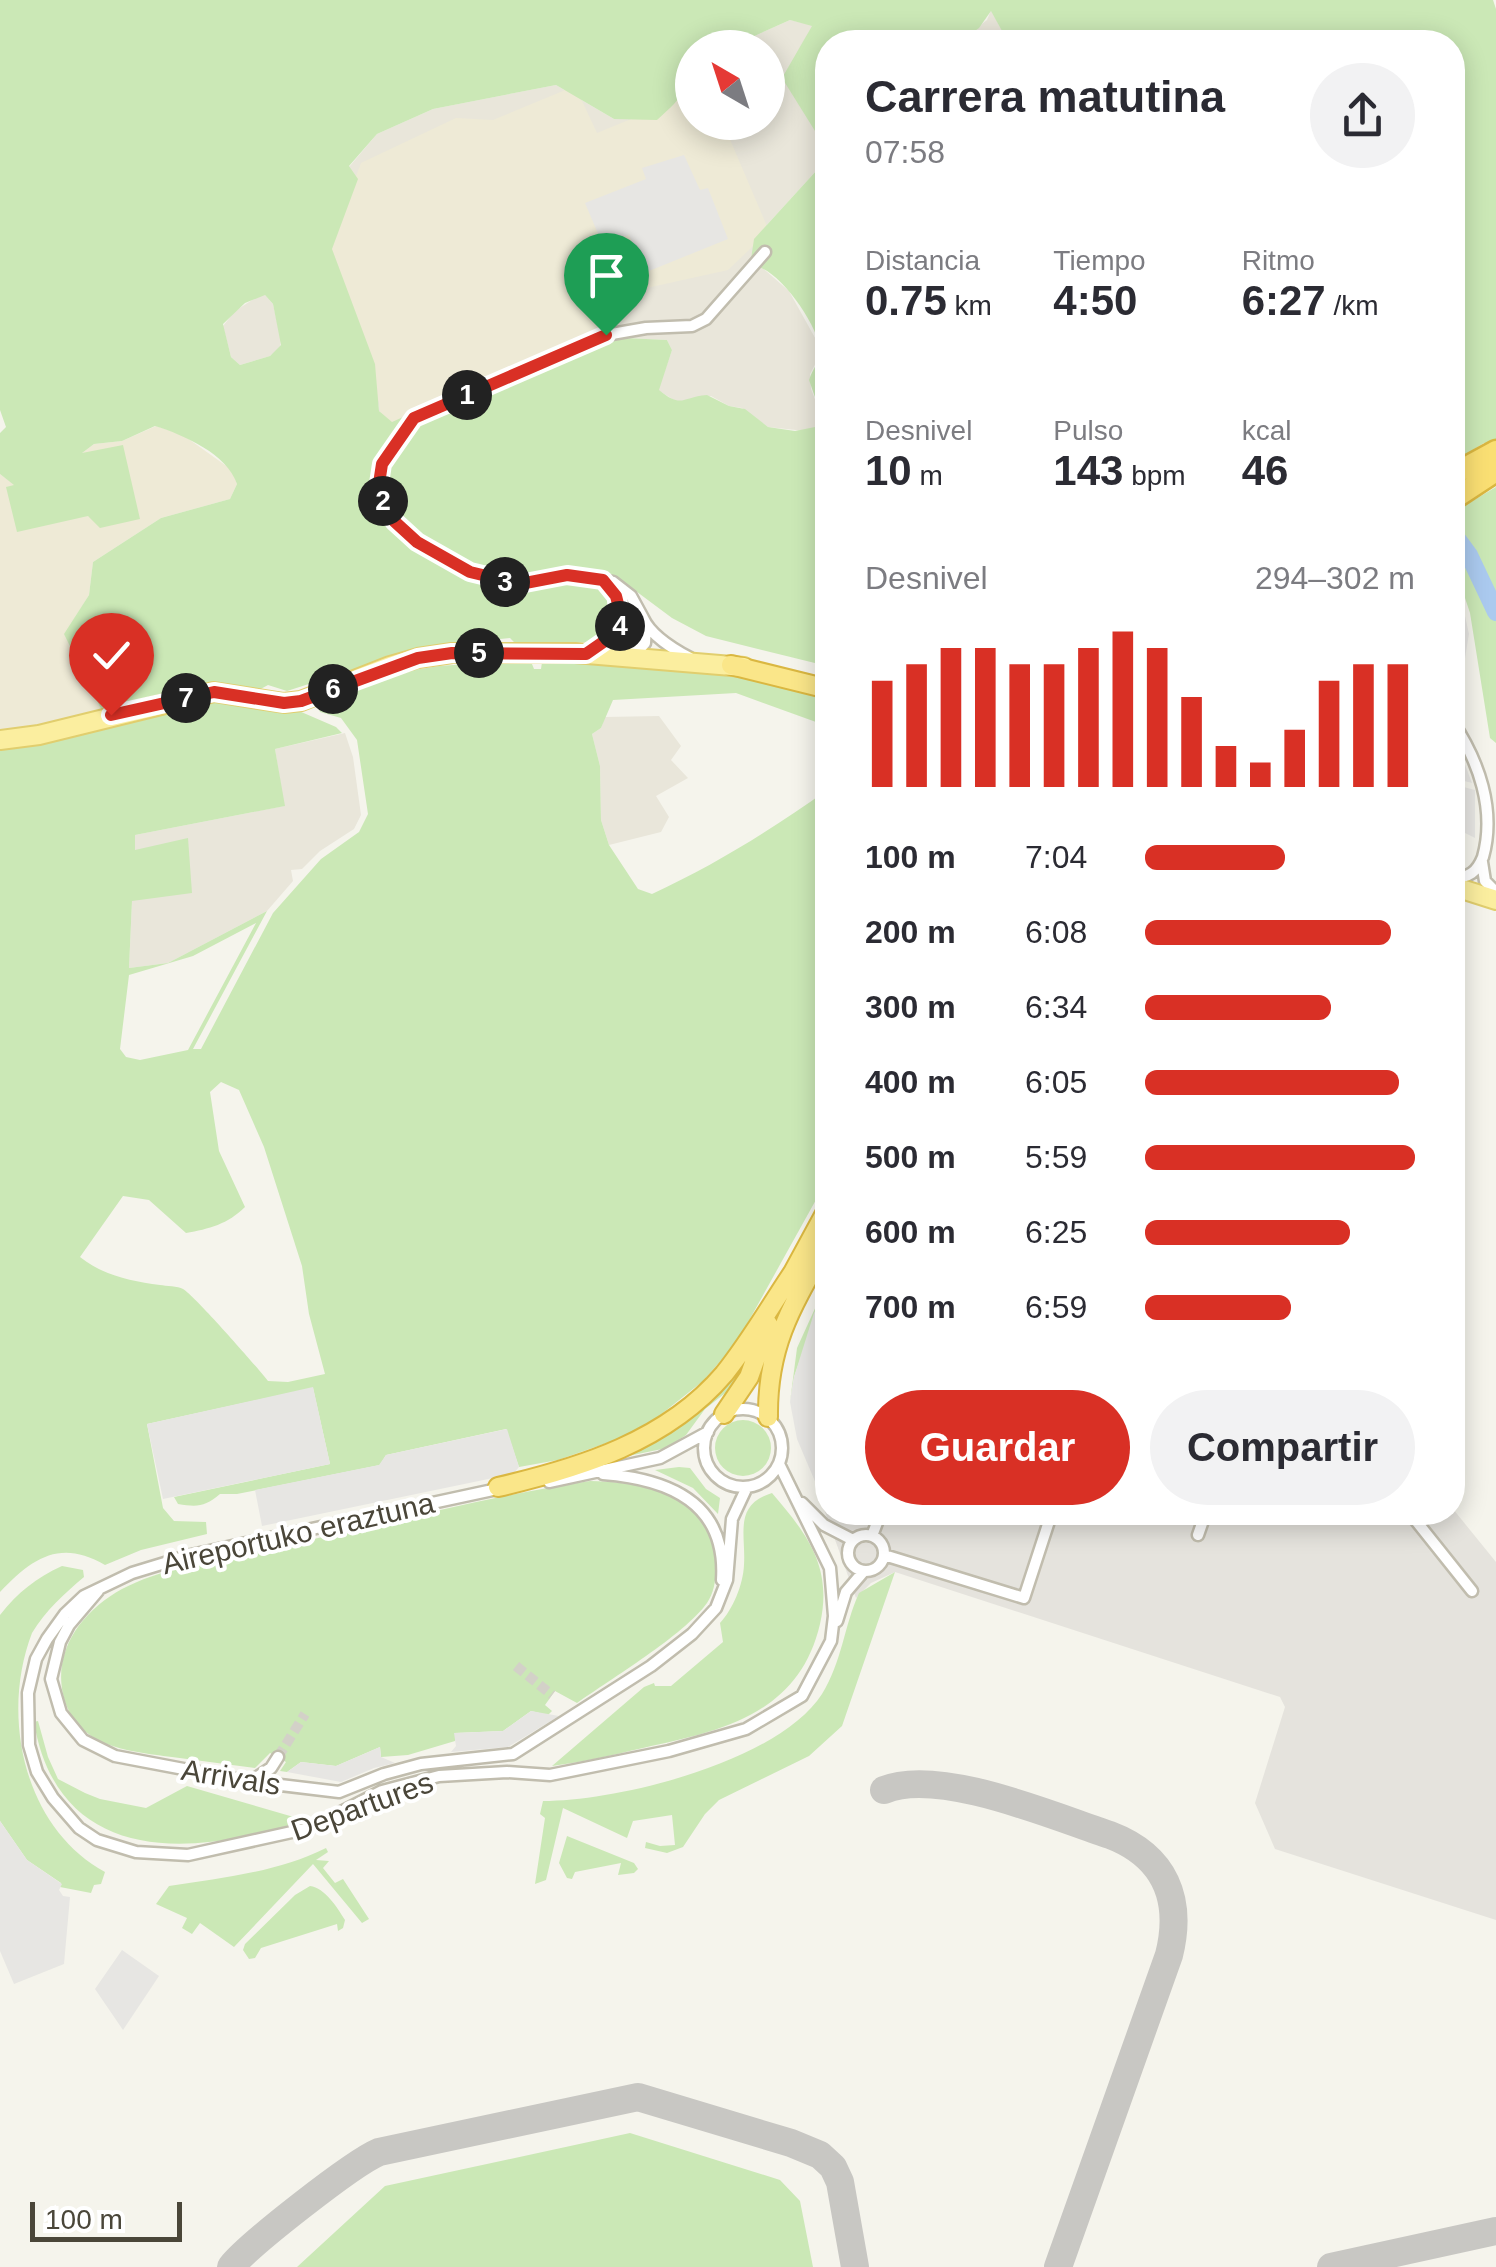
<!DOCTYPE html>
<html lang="es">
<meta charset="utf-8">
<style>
:root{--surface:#fff;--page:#f2f2f3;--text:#2b2b33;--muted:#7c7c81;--accent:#d93025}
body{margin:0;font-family:Arial,sans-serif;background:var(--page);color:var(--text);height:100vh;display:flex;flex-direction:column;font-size:38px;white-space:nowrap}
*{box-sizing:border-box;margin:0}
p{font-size:32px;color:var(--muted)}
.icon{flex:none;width:55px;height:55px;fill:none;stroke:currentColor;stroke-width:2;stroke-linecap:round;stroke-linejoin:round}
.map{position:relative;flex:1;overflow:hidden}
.side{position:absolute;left:815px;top:30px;width:650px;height:1495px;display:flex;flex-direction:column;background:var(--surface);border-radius:40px;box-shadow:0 5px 25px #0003}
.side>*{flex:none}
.needle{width:65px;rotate:321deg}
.tools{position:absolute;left:675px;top:30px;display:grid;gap:20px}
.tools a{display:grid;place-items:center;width:110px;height:110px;border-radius:50%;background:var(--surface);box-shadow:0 5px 25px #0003;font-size:50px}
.scale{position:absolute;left:30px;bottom:25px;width:152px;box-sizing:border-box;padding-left:10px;border:5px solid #4a4639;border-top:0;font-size:28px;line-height:35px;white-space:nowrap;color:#4a4639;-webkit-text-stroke:8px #fff;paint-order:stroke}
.pin{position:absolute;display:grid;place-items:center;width:85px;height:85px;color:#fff;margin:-102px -42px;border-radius:50% 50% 50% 0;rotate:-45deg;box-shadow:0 0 10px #0007}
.pin .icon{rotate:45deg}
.km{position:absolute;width:50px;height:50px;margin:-25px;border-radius:50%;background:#222;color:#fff;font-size:28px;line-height:50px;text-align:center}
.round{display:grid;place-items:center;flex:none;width:105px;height:105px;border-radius:52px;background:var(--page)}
.summary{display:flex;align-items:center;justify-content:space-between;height:170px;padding:0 50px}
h1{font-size:45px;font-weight:600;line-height:75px}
.figures{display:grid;grid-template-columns:repeat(3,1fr);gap:15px;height:170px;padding:10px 50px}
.figures div{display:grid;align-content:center}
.figures b{font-size:42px;font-weight:600}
.figures small{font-size:28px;font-weight:400}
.figures p{font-size:28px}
.chart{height:280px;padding:20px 50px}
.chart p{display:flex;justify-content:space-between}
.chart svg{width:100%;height:180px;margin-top:10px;stroke:var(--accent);stroke-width:6}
.cta{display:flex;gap:20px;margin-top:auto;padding:20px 50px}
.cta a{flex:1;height:115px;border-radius:60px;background:var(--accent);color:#fff;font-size:40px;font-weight:600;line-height:115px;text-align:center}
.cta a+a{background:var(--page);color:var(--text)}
ul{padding:0 50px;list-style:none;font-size:32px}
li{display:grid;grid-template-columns:160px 120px 1fr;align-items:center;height:75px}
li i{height:25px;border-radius:12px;background:var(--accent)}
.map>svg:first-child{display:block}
.residential{fill:#e9e6da}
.industrial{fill:#e5e3dd}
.education{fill:#eeead6}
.green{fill:#cbe8b6;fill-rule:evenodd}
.parking{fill:#e7e6e3}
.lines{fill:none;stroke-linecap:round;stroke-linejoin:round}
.river{stroke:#abcaef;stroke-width:18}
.taxiway{stroke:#c8c7c3;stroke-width:28}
.minor-tunnel{stroke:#d3d1c8;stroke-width:10;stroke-dasharray:10 5;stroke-linecap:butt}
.minor-casing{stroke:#c1bdae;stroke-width:15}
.primary-casing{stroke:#e1ce6e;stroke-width:22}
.trunk-casing{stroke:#dab741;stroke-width:22}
.motorway-casing{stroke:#dab741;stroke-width:25}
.minor{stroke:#fff;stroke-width:10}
.primary{stroke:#fbee9f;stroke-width:18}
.trunk{stroke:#fae689;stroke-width:18}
.motorway{stroke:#fadf73;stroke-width:20}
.route-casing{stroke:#fff;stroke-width:20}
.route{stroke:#d93025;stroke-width:12}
.labels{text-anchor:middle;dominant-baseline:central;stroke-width:8;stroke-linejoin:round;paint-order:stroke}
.street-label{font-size:30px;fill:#4a4639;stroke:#fff}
</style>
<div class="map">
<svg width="1496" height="2267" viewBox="0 0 1496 2267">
<rect width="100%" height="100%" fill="#f5f4ec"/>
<path class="residential" d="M991 10 1008 42H959L987 20Z
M790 20 812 25 815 131 827 138V159L754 239 759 265 789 291 819 345 820 355 810 374 811 389 823 420 820 426 805 431 768 427 742 408 729 406 711 396 677 402 658 390 672 350 667 340 585 336 392 422 379 411 349 167 377 134 433 109 556 85 614 119 686 94 692 67V122H768V48L730 47Z
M260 295H265L273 304 281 340 280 348 270 356 240 365 231 357 223 326 235 311Z
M659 716 681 746 671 760 688 778 656 796 669 817 661 832 609 845 601 820 600 766 592 734 601 728 605 717Z
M345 733 353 757 361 815 354 829 320 851 302 869 291 870 293 881 267 911 168 963 129 968 135 835 284 806 275 749Z"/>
<path class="industrial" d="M824 1509 836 1519 865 1524 870 1512H1452L1453 1509 1496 1562V1920L1275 1849 1255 1803 1285 1707 1280 1697 895 1572 871 1583 856 1598Z"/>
<path class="education" d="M575 86 597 133 692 94V122L723 123 769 231 728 270 624 293 604 325 460 388 409 414 399 429 381 418 379 403 328 249 361 163 456 118 493 120Z
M156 426 183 435 232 470 237 484 230 499 161 518 93 562 89 595 65 634 102 711 23 733H0V474L15 485 64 466 94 444 122 441Z"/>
<path class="green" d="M0 0H1493L1496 9V443L1491 446 1484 443 1453 462 1452 42H1008L991 11 979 28 959 42H828L827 138 815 131 782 78 812 26 790 20 730 47 692 48C692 87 685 95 657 120L614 119 556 85 433 109 377 134 349 166 358 179 332 249 375 364 379 411 392 422 584 336 667 340 672 350 659 390C682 409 682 397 707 395L729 406 745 409 768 427 795 431 820 426 823 420 809 380C812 370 821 360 820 350 819 326 775 262 750 266L754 239 827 159V666L706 636 672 618 617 577 611 579 606 610 595 642 517 645 510 638 424 647 287 691 268 685 257 691C219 675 179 695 141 704 128 708 115 709 102 711L64 634 89 595 93 562 161 518 230 499 237 484C227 454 184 435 155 426L122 441 94 444 82 453 123 445 140 519 100 528 88 516 17 532 6 487 14 485 0 474V433L6 427 0 410ZM265 295 273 304 281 345 270 356 240 365 231 357 223 324 245 303Z
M1496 487V743L1490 738 1470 613 1461 586 1455 587 1453 582 1452 513Z
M495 662 532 664 534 669H541L542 662C637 667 735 668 827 697V726L736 693 613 700 601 728 592 734 600 766 601 820 609 845 638 889 652 894C715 865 771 830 827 790V1180L737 1342 703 1381 654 1420 618 1439 558 1460 519 1467 506 1429 386 1455 380 1465 237 1494H220C205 1507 197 1507 178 1504L174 1497 330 1464 313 1388 147 1424 163 1508 174 1521 206 1522 207 1534 141 1550 105 1565C61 1539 33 1557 0 1592V744L218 697 299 711 336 727 342 733 275 749 285 806 135 835V850L188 838 192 893 132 901 129 968 168 963 267 911 193 1049H201L273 913 321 859 359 832 368 814 357 740 341 718 320 712 317 702 395 673 439 666ZM256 923 188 1050 140 1060 126 1057 120 1049 129 975 193 956ZM221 1082 239 1090 264 1147 302 1266 309 1314 325 1374 288 1382 268 1381C259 1369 193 1294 183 1289 178 1286 166 1286 160 1285 131 1281 104 1276 80 1257L123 1196 149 1200 186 1233C209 1229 228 1224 245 1207L219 1151 210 1092Z
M827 1282 794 1377 790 1402 797 1348Z
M744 1366 733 1387 705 1409 686 1435 667 1448 628 1456C674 1432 709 1404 744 1366Z
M715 1448a28 28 0 1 1 56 0a28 28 0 1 1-56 0Z
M679 1467 690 1468 706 1489 720 1498 718 1514 693 1488 655 1470Z
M590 1481C641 1482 702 1492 714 1551 717 1567 717 1589 707 1603 684 1635 611 1679 577 1703L555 1691 545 1705 552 1711 548 1715 531 1711 503 1731 455 1733V1741L408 1755 381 1757 380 1747 336 1766 301 1762 287 1772 280 1771 286 1762 270 1753 255 1768C227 1764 200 1761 172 1757 127 1751 75 1747 63 1694 53 1648 84 1610 122 1589 167 1565 241 1555 292 1544 391 1522 490 1496 590 1481Z
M772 1493C807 1534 833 1567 820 1624 799 1714 722 1731 643 1748 613 1755 583 1762 552 1766L644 1687 654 1683 655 1686H671L723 1642 720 1623C733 1609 743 1585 744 1565 746 1534 733 1505 772 1493Z
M62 1566 83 1570 84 1577C65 1593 45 1611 32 1633 0 1716 24 1828 105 1872L101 1884 94 1885 91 1893 60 1887 61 1883 27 1860 0 1821V1615C18 1592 36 1578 62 1566Z
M895 1572 842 1726 809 1756 719 1800 705 1814 683 1847 667 1853 645 1848 646 1842 660 1846 675 1845 672 1815 633 1821 627 1838 563 1808 546 1880 535 1884 545 1818 540 1814 543 1801C620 1801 779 1761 822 1694 842 1662 844 1626 859 1593Z
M38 1721 48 1757 58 1779 85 1793 100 1799 146 1808 187 1786 304 1820C286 1828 264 1831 245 1836 145 1858 53 1837 34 1722Z
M567 1836 634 1863 638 1869 634 1873 618 1875 621 1863 575 1872 572 1879 567 1878 559 1863Z
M326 1848 328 1852 316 1860 329 1861 323 1868 335 1883 343 1879 369 1919 362 1923 313 1864 234 1947 200 1923 192 1934 182 1928 187 1918 156 1904 169 1886C222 1878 278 1872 326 1848Z
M310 1886C325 1888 337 1907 345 1920L343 1928 338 1931 337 1924 261 1948 255 1958 249 1959 243 1950 245 1944 295 1895Z
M630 2133 780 2180 800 2201 813 2267H297L385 2186Z"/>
<path class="parking" d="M684 155 700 190 708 188 728 239 644 273 629 235 602 243 585 203 646 179 642 168Z
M1459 589 1469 634 1464 664 1457 662 1460 632 1453 595 1452 592Z
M1453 742 1464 762 1472 783 1453 778Z
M1452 784 1475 790V838L1453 827Z
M827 1290 828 1512 797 1439 790 1402 794 1377 814 1313Z
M313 1387 330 1464 163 1499 147 1424Z
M507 1429 519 1467 513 1474 262 1526 255 1490 379 1465 386 1455Z
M531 1711 559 1716 508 1747 451 1752 456 1746 454 1733 503 1731Z
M380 1747 381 1757 395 1763 374 1768 341 1782 287 1772 301 1762 336 1766Z
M0 1821 27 1860 62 1884 59 1890 63 1896 70 1897 64 1964 14 1984 0 1951Z
M122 1950 159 1976 123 2030 95 1989Z"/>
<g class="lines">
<path class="river" d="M1452 532 1469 555 1496 612"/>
<path class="taxiway" d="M884 1790C939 1767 1055 1817 1110 1835 1165 1856 1183 1899 1169 1955L1058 2267
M231 2267C248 2245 353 2163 379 2152L638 2097 791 2143 820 2155 833 2167 840 2182 855 2267
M1331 2267 1496 2231"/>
<path class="minor-tunnel" d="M516 1666 552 1695
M278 1757 305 1714"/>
<g class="minor-casing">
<path id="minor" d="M603 581 616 596 622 620
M1452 612 1456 635 1452 664
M643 618 631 596 613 582 580 575 520 584 500 581 470 572 417 542 386 508 378 490 382 464 414 418 606 335 646 328 692 326 706 319 765 252
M620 626 633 656 645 643 646 626
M588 652C610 640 622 613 643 618 651 636 673 649 690 658
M1452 721C1479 761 1496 810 1483 857 1477 872 1469 878 1452 878
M1482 862 1485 881 1496 892
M704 1448a39 39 0 1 1 78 0a39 39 0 1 1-78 0Z
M603 1474C669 1479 727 1503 722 1580
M549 1482 660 1458 708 1432
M502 1488 191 1555 132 1573 84 1596 65 1614 47 1639 36 1659 28 1693 29 1745 37 1772 53 1798 79 1828 97 1840 136 1852 188 1855 310 1828 382 1791 439 1776 507 1772 550 1775 669 1751 746 1729 802 1696 831 1641 834 1616 830 1568 779 1464
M802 1503 824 1525 853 1540
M1409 1512 1472 1591
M1198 1535 1206 1512
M848 1553a18 18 0 1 1 36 0a18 18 0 1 1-36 0Z
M872 1536 881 1512
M884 1555 1024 1598 1052 1512
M98 1591 69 1625 60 1642 51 1679 61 1713 83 1740 115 1756 247 1781 339 1792 384 1774 421 1764 513 1754 651 1666 692 1634 716 1608 727 1580 732 1519 747 1487
M837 1621 846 1592 864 1571
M253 1780 271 1768 278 1757"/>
</g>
<g class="primary-casing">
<path id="primary" d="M0 740 39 735 214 692 284 703 301 701 390 666 418 658 452 653H575L744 667
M1452 886 1496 900"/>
</g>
<g class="trunk-casing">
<path id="trunk" d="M731 665 828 689
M790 1278 828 1208
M724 1414 749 1377 768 1324
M768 1417C767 1344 793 1304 828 1243
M498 1487C580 1468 667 1441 724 1374 750 1342 771 1305 794 1271"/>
</g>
<g class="motorway-casing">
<path id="motorway" d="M1452 475 1496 451
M1452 500 1496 471"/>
</g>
<use href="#minor" class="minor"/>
<use href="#primary" class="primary"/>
<use href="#trunk" class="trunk"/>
<use href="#motorway" class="motorway"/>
</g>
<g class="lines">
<g class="route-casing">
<path id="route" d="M111 715 214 692 284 703 301 701 418 658 452 653 586 654 609 638 622 620 616 596 603 580 567 575 520 584 470 572 417 542 394 521 378 490 382 464 414 418 606 335"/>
</g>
<use href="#route" class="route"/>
</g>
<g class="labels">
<g class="street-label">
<text transform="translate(298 1533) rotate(-13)">Aireportuko eraztuna</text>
<text transform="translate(231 1777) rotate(9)">Arrivals</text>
<text transform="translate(362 1806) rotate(-20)">Departures</text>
</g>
</g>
</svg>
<div class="tools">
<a><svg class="needle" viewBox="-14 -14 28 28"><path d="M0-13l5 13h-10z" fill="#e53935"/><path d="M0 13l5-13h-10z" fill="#7c7c81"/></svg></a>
</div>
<div class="scale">100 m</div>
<div class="pin" style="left:606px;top:335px;background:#1e9e55"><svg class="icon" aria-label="arrive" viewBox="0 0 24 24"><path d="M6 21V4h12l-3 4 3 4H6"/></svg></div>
<div class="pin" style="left:111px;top:715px;background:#d93025"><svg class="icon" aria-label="check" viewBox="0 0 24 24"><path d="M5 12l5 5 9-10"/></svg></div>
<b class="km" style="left:467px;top:395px">1</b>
<b class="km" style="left:383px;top:501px">2</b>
<b class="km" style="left:505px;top:582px">3</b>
<b class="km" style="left:620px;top:626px">4</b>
<b class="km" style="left:479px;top:653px">5</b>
<b class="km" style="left:333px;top:689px">6</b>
<b class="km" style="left:186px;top:698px">7</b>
<section class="side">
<div class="summary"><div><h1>Carrera matutina</h1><p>07:58</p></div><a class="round"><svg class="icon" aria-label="share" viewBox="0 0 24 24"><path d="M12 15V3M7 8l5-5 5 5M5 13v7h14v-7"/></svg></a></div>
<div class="figures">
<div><p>Distancia</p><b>0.75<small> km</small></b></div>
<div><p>Tiempo</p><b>4:50</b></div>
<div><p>Ritmo</p><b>6:27<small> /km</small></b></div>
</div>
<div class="figures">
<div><p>Desnivel</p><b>10<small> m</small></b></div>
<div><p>Pulso</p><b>143<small> bpm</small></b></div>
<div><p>kcal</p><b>46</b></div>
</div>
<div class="chart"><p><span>Desnivel</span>294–302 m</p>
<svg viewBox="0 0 160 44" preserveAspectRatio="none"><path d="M5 44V18M15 44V14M25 44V10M35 44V10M45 44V14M55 44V14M65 44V10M75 44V6M85 44V10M95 44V22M105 44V34M115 44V38M125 44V30M135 44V18M145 44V14M155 44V14"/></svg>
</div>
<ul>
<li><b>100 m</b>7:04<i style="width:52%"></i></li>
<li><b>200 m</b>6:08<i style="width:91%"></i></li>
<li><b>300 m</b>6:34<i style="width:69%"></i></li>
<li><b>400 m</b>6:05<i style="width:94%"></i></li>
<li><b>500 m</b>5:59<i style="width:100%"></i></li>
<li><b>600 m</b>6:25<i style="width:76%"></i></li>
<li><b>700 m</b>6:59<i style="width:54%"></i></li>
</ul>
<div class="cta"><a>Guardar</a><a>Compartir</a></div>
</section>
</div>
